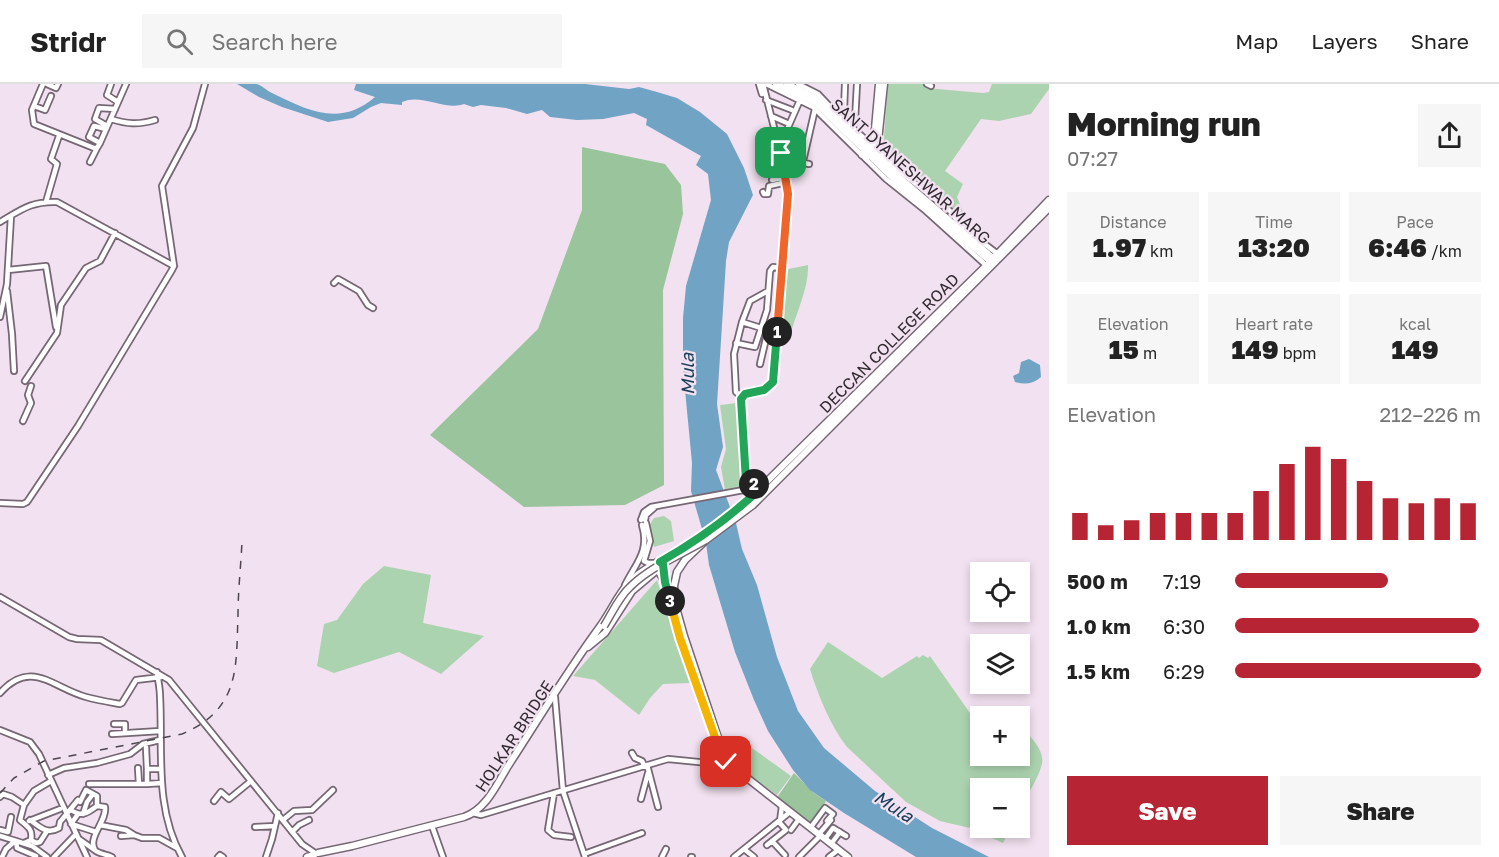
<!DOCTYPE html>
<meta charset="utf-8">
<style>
:root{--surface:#fff;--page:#f6f6f6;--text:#222;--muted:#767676;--line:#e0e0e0;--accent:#b72535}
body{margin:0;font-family:"Golos Text",sans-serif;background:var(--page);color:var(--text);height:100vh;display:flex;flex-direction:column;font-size:22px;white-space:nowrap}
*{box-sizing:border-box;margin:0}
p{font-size:20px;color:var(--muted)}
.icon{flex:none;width:33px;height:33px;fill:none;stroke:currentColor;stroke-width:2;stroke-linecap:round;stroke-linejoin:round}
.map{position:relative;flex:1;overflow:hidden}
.details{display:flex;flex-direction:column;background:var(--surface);width:450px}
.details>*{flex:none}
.fabs{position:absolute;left:970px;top:478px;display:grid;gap:12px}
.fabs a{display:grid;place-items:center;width:60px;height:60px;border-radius:0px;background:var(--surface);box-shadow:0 3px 9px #0003;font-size:30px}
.pin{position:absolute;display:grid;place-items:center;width:51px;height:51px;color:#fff;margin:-26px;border-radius:12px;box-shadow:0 3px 9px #0006}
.km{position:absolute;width:30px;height:30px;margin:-15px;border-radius:50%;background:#222;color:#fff;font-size:16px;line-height:30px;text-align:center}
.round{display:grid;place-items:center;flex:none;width:63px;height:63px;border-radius:0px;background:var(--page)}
.summary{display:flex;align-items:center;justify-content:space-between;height:102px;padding:0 18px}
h1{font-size:33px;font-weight:800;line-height:45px}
.figures{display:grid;grid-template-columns:repeat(3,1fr);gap:9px;height:102px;padding:6px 18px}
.figures div{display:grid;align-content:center;border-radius:0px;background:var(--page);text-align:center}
.figures b{font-size:26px;font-weight:800}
.figures small{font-size:16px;font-weight:400}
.figures p{font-size:16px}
.chart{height:168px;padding:12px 18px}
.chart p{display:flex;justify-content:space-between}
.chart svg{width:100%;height:108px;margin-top:6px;stroke:var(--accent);stroke-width:6}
.cta{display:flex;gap:12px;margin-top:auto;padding:12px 18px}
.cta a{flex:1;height:69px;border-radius:0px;background:var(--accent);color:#fff;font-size:24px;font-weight:800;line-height:69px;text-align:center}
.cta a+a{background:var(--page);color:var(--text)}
ul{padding:0 18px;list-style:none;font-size:20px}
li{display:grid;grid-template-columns:96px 72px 1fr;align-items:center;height:45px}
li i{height:15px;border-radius:8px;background:var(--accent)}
header{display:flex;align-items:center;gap:36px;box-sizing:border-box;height:84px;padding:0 30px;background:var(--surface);border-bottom:2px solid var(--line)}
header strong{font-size:28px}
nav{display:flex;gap:33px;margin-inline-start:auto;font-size:21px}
.search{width:420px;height:54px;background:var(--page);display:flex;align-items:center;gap:15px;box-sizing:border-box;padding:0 21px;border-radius:0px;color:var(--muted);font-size:22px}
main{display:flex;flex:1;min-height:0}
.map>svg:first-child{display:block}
.green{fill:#acd3af}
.forest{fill:#99c49c}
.water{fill:#71a3c4}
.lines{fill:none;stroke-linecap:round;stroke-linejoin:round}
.minor-casing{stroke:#766774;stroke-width:8}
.major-casing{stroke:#766774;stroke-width:9}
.minor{stroke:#fff;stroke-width:4.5}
.major{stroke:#fff;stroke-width:6}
.rail{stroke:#4e464e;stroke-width:1.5;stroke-dasharray:8 8;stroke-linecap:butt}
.major-bridge-casing{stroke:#766774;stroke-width:9;stroke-linecap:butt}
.major-bridge{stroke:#fff;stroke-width:6}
.split-1-casing{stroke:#fff;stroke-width:12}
.split-2-casing{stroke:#fff;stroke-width:12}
.split-3-casing{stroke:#fff;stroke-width:12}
.split-4-casing{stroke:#fff;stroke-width:12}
.split-1{stroke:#f0652b;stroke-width:8}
.split-2{stroke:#22a559;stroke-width:8}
.split-3{stroke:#22a559;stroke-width:8}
.split-4{stroke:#f5b400;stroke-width:8}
.labels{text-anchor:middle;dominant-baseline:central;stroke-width:4.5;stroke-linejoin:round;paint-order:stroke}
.street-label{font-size:16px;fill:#312b31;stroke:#f2e1f0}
.water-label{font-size:18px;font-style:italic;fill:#184059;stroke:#f2e1f0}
</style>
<header>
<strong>Stridr</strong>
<div class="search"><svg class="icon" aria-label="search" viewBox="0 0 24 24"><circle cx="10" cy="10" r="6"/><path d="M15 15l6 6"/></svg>Search here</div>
<nav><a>Map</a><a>Layers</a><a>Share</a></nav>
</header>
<main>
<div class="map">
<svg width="1049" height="773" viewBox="0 0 1049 773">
<rect width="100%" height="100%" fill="#f2e1f0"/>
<path class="green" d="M888 0H924L926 4 983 9 989 8 992 0H1049V5L1031 30 999 37 981 35 945 87 963 100 957 113 963 128 960 132 883 65Z
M808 181C809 204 796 229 790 252L779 248 784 186Z
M737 319 742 404 725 406 721 383 726 365 720 321Z
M664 432 671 437 674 457 654 463 649 442 654 434Z
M384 482 431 491 423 539 484 552 441 590 399 568 334 589 317 582 324 540 337 536 363 500Z
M657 496 690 599 663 600 650 614 639 631 595 596 573 592Z
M828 558 882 594 917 572 919 574 923 571 928 574 930 572 972 632 981 636V672H1020V644C1030 650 1045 667 1042 680 1038 695 1027 711 1020 725V705H981V744H1011L1003 759 970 744 940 737 906 718 847 663C830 641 818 611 810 585Z
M752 664 791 692 777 711 739 684Z"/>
<path class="forest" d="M582 63 665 80 681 101 683 130 663 206 664 401 625 421 524 423 430 351 538 245 582 126Z
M794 689 814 709 826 717 811 742 776 715Z"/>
<path class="water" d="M237 0C243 0 250 0 256 0 262 1 267 7 272 9 309 27 340 43 375 13L354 6 356 0H585L629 5 639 3 657 8 677 14 700 28 727 50 744 84 753 111 729 158 726 177 717 320 723 363 716 386 736 439 742 465 757 501 777 573 798 627 824 664 875 707 932 744 989 773H916L844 729 810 706 793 686 768 647 754 616 735 568 709 481 706 459 691 407 692 379 683 285V234L686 202 711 116 708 90 696 81 701 72 646 41 647 35 634 29 603 35 577 36 550 33 542 26 527 30 506 24 481 21 473 23 464 20C445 27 421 9 402 18V21L381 19 371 23 353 34 328 38 282 23 259 13Z
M1029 275 1040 281 1041 293C1033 300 1025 301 1015 298L1013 292 1019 289 1021 278Z"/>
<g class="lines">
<g class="minor-casing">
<path id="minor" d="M43 0 32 26 34 40 94 64H97L100 59 126 0
M47 0 56 4 58 0
M111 0 107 11 118 18
M759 0 762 10
M766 0 813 23 886 95 926 127 988 183
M798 0 818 10 835 28
M927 0 931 2
M766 16 792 26
M34 22 45 26 51 12
M771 32 787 39
M841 34 844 27 845 0
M111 35C127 40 138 41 155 36
M843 35 902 89 950 127 961 142 999 171
M107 42 95 35 99 24 115 25
M852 43 855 37 857 0
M786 48 800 16
M100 59 89 53 94 42 106 45
M804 73 815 25
M782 75 809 80
M760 77 781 69
M90 78 97 64
M767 82 782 76
M772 96 786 93
M763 108 764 110H768L769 102 787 98
M46 118 57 80 51 75 59 52
M0 138C21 126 31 117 57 118L174 182
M8 186 46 182 56 243
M334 199 338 195 359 207 368 221 373 224
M7 207 12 250 14 287
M768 207 750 217 742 238 777 249
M0 233 7 200 11 132
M736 259 755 263 767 226 770 187 773 183 782 184
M760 280 768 246
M25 297 57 249 61 221 86 184 100 177 115 149
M742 313 736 308 734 270 742 238
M23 337 31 319 28 311 31 302
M746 397 761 401
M746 406 741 315 745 310 764 306 772 300 774 295 788 109 784 83 763 0
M0 419 23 420 27 418 78 342 172 186 174 182 162 102 193 44 205 0
M641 436 644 428 651 423 760 403
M645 436 646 431 655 423
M646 439 650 457 644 477 648 479H655
M625 501C636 479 650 467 642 441
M0 513 69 553 77 555 101 556 169 596 302 760 315 769
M157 588C158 596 160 604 160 612 163 666 154 724 182 773
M0 609C31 574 53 604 86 613 97 616 109 618 120 620L122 619 136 596 161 593
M553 611 555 613 563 707 585 773
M114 640H125V649
M0 646 30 658 39 670 87 773
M112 650 160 647
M146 663 147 685
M632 669 635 674 642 677 644 681
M647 681 658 723
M138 684 139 700
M160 685H147V700L162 699
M48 691 64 684 97 679 130 670 143 660 160 656
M89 700H147
M554 709 548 746 554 751 571 753
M0 713 3 710 12 713 24 721 34 707 51 697
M641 715 648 689
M214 717 221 708 229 715 251 697
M80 718 86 706 97 712V722
M24 721 20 736C28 743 33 745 31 756L24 759
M71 726C83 734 88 728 97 722L105 723C107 737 87 754 95 766 98 770 110 771 112 773
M473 729 481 731 668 675 729 681
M78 730 71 740 96 748
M83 730 87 718 93 710
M30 736C40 743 47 751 59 744L60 738 78 716
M283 736 294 727 312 726 333 706
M29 737 60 725
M780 737 782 722
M100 741 126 746 134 751 121 752
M432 742 443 773
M255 743 275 742
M811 743 825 724 833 730 827 737
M0 746 8 748 11 733
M791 746 799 735
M292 748 299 741 309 736
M819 750 831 736
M134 751 142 754H159L177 764
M0 752 32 762 47 773
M79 755 96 767
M825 755 833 744 846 752
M31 756 36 759 40 758 47 747
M16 757 17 764 36 772
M772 757 785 771
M831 760 840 748
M767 761 786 746 779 738
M744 765 754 773
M584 770 642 749
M2 773 6 765 15 757
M54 773 76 750
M218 773 220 771 223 773
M266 773 272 755 278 729
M662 773 666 765
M691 773H692
M734 773 790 728
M799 773 821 751
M829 773 838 766"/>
</g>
<g class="major-casing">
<path id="major" d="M776 0 816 19 896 97 991 178
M787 0 819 16 899 93 994 175
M862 71 874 56 879 0
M866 74 875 64 878 57 884 0
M666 474 691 459 745 419 986 182 1049 116
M654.5 482a4.5 4.5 0 1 1 9 0a4.5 4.5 0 1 1-9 0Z
M658 486 665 498 673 527
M588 563 605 549 632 507 657 486
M724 676 848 773
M726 678 684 552 675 520 674 502 677 488 685 476 706 456 753 421 1049 124
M318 769 352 762 464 733C486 726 497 700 508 682 538 636 566 589 599 544 619 516 621 497 655 480
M307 773 314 771"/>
</g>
<use href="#minor" class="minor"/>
<use href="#major" class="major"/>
<path class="rail" d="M0 709 14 694 44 677 182 650C240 625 236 585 238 531 238 506 241 481 242 457"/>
<g class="major-bridge-casing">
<path id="major-bridge" d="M604 542C612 529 619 513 630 503 651 482 681 471 706 456"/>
</g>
<use href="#major-bridge" class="major-bridge"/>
</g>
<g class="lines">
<g class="split-1-casing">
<path id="split-1" d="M777 248 788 110 781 69"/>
</g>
<g class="split-2-casing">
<path id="split-2" d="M754 400 746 397 741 315 745 310 764 306 773 298 777 248"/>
</g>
<g class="split-3-casing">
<path id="split-3" d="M670 517 665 498 663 480 660 478C697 457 733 431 763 402L754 400"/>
</g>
<g class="split-4-casing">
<path id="split-4" d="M670 517 680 554 723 676 726 678"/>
</g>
<use href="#split-1" class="split-1"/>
<use href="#split-2" class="split-2"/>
<use href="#split-3" class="split-3"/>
<use href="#split-4" class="split-4"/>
</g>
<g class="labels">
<g class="street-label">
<text transform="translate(911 87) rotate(42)">SANT DYANESHWAR MARG</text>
<text transform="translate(889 259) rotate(-45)">DECCAN COLLEGE ROAD</text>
<text transform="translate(514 652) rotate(-57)">HOLKAR BRIDGE</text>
</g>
<g class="water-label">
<text transform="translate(687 290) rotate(-91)">Mula</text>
<text transform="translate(894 722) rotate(33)">Mula</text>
</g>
</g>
</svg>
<div class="fabs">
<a><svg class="icon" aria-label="locate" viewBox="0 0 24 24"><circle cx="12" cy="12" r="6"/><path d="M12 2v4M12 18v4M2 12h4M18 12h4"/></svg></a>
<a><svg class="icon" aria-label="layers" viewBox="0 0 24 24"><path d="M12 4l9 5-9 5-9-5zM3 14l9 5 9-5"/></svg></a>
<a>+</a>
<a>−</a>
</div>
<div class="pin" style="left:781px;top:69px;background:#1e9e55"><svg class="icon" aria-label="arrive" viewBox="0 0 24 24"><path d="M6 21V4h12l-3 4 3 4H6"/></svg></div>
<div class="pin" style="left:726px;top:678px;background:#d93025"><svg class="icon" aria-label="check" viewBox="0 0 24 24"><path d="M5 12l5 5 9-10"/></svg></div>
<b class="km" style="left:777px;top:248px">1</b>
<b class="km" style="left:754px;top:400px">2</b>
<b class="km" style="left:670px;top:517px">3</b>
</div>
<section class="details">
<div class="summary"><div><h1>Morning run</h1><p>07:27</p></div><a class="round"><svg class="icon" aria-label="share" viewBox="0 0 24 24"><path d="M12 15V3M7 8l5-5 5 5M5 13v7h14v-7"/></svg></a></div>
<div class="figures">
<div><p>Distance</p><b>1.97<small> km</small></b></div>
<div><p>Time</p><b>13:20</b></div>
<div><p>Pace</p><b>6:46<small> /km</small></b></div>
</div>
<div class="figures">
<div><p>Elevation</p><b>15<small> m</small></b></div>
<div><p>Heart rate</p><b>149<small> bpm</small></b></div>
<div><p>kcal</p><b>149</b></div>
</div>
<div class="chart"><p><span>Elevation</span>212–226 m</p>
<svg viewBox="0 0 160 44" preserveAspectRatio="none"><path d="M5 44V33M15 44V38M25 44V36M35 44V33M45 44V33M55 44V33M65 44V33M75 44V24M85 44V13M95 44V6M105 44V11M115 44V20M125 44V27M135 44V29M145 44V27M155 44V29"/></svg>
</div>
<ul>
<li><b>500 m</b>7:19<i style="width:62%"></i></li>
<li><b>1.0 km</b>6:30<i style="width:99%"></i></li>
<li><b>1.5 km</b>6:29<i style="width:100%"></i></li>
</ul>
<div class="cta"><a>Save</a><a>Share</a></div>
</section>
</main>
